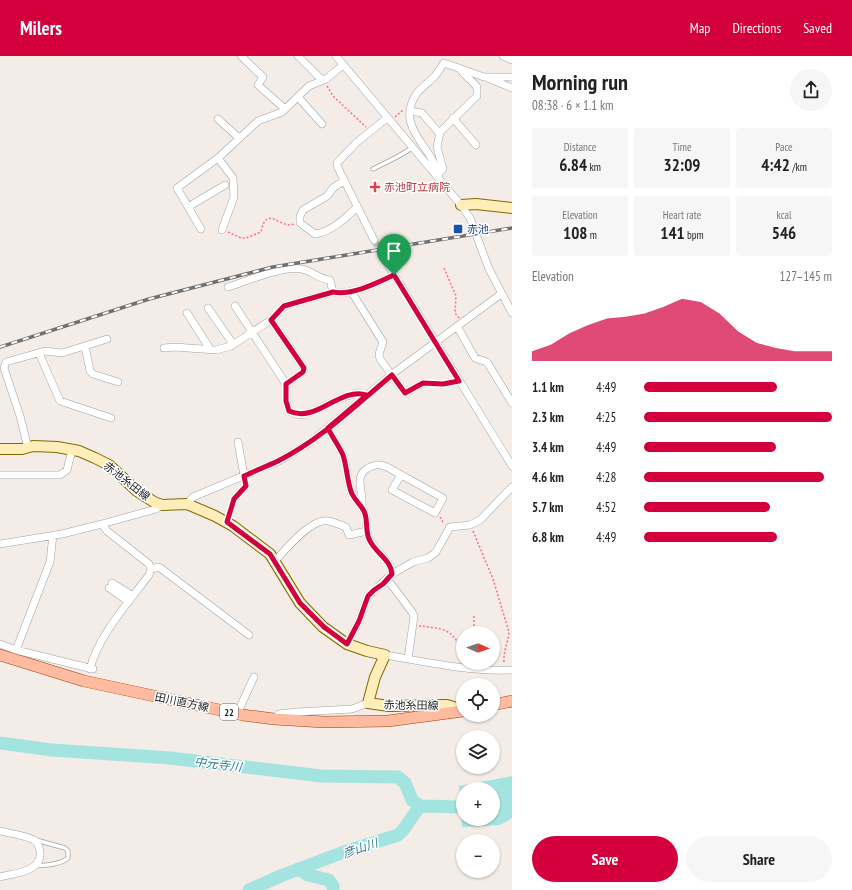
<!DOCTYPE html>
<meta charset="utf-8">
<style>
:root{--surface:#fff;--page:#f6f6f6;--text:#222;--muted:#767676;--accent:#d3003d}
body{margin:0;font-family:"PT Sans Narrow","Noto Sans JP",sans-serif;background:var(--page);color:var(--text);height:100vh;display:flex;flex-direction:column;font-size:15px;white-space:nowrap}
*{box-sizing:border-box;margin:0}
p{font-size:13px;color:var(--muted)}
.icon{flex:none;width:22px;height:22px;fill:none;stroke:currentColor;stroke-width:2;stroke-linecap:round;stroke-linejoin:round}
.map{position:relative;flex:1;overflow:hidden}
.panel{display:flex;flex-direction:column;background:var(--surface);width:340px}
.panel>*{flex:none}
.needle{width:26px;rotate:92deg}
.buttons{position:absolute;left:456px;top:570px;display:grid;gap:8px}
.buttons a{display:grid;place-items:center;width:44px;height:44px;border-radius:50%;background:var(--surface);box-shadow:0 1px 3px #0004;font-size:20px}
.pin{position:absolute;display:grid;place-items:center;width:34px;height:34px;color:#fff;margin:-41px -17px;border-radius:50% 50% 50% 0;rotate:-45deg;box-shadow:0 0 4px #0007}
.pin .icon{rotate:45deg}
.round{display:grid;place-items:center;flex:none;width:42px;height:42px;border-radius:21px;background:var(--page)}
.summary{display:flex;align-items:center;justify-content:space-between;height:68px;padding:0 20px}
h1{font-size:22px;font-weight:700;line-height:30px}
.figures{display:grid;grid-template-columns:repeat(3,1fr);gap:6px;height:68px;padding:4px 20px}
.figures div{display:grid;align-content:center;border-radius:4px;background:var(--page);text-align:center}
.figures b{font-size:17px;font-weight:700}
.figures small{font-size:11px;font-weight:400}
.figures p{font-size:11px}
.chart{height:112px;padding:8px 20px}
.chart p{display:flex;justify-content:space-between}
.chart svg{width:100%;height:72px;margin-top:4px;fill:var(--accent);opacity:.7}
.primary-button{display:flex;gap:8px;margin-top:auto;padding:8px 20px}
.primary-button a{flex:1;height:46px;border-radius:24px;background:var(--accent);color:#fff;font-size:16px;font-weight:700;line-height:46px;text-align:center}
.primary-button a+a{background:var(--page);color:var(--text)}
ul{padding:0 20px;list-style:none;font-size:13px}
li{display:grid;grid-template-columns:64px 48px 1fr;align-items:center;height:30px}
li i{height:10px;border-radius:5px;background:var(--accent)}
header{display:flex;align-items:center;gap:24px;box-sizing:border-box;height:56px;padding:0 20px;background:var(--accent);color:#fff}
header strong{font-size:19px}
nav{display:flex;gap:22px;margin-inline-start:auto;font-size:14px}
main{display:flex;flex:1;min-height:0}
.map>svg:first-child{display:block}
.water{fill:#a4e4e0;fill-rule:evenodd}
.lines{fill:none;stroke-linecap:round;stroke-linejoin:round}
.river{stroke:#a4e4e0;stroke-width:13}
.street-tunnel{stroke:#c9c4c0;stroke-width:7;stroke-dasharray:7 3.5;stroke-linecap:butt}
.lane-casing{stroke:#a3a3a3;stroke-width:5}
.street-casing{stroke:#a3a3a3;stroke-width:8}
.secondary-casing{stroke:#816a00;stroke-width:12}
.primary-casing{stroke:#9f3d00;stroke-width:12}
.path{stroke:#ff6c87;stroke-width:1.5;stroke-dasharray:2 2;stroke-linecap:butt}
.lane{stroke:#fff;stroke-width:3.5}
.street{stroke:#fff;stroke-width:7}
.secondary{stroke:#ffeeb9;stroke-width:10}
.primary{stroke:#ffbba0;stroke-width:11}
.rail-casing{stroke:#707070;stroke-width:3.5}
.rail{stroke:#fff;stroke-width:2;stroke-dasharray:6;stroke-linecap:butt}
.route-casing{stroke:#fff;stroke-width:8}
.route{stroke:#d3003d;stroke-width:5}
.health-dot{fill:#e0444e;stroke:#fff;stroke-width:1.5}
.transit-dot{fill:#1a4fb4;stroke:#fff;stroke-width:1.5}
.labels{text-anchor:middle;dominant-baseline:central;stroke-width:3;stroke-linejoin:round;paint-order:stroke}
.shield{fill:#fff;stroke:#646464;stroke-width:1}
.shield-label{font-size:10px;font-weight:bold;fill:#222}
.health-label{font-size:11px;fill:#be3a42;stroke:#fff;text-anchor:start}
.transit-label{font-size:11px;fill:#164399;stroke:#fff;text-anchor:start}
.street-label{font-size:11px;fill:#222;stroke:#fff}
.water-label{font-size:12px;font-style:italic;fill:#367e92;stroke:#fff}
</style>
<header>
<strong>Milers</strong>
<nav><a>Map</a><a>Directions</a><a>Saved</a></nav>
</header>
<main>
<div class="map">
<svg width="512" height="834" viewBox="0 0 512 834">
<rect width="100%" height="100%" fill="#f3ece7"/>
<path class="water" d="M512 720V762L500 769 462 771 459 730ZM463 733H493V763H463Z"/>
<g class="lines">
<path class="river" d="M0 687 52 694 170 702 321 720 398 721 405 727 412 744 420 750
M420 750 463 751
M298 813 308 819 329 824 333 830V834
M249 834 283 819 344 796 398 779 403 774 420 750"/>
<path class="street-tunnel" d="M374 184 382 199"/>
<g class="lane-casing">
<path id="lane" d="M373 113 397 101 412 92
M36 784 65 792 68 795V802C59 809 46 809 36 810"/>
</g>
<g class="street-casing">
<path id="street" d="M241 0 263 21 258 29 285 53
M298 0 322 24
M336 0 461 149 470 162 489 213 512 257
M503 0 512 4
M444 7 484 21H512
M488 22 512 32
M298 41 322 68
M410 55 422 57 439 77
M453 62 476 89
M218 63 239 82
M218 102 233 122 234 141 222 174
M438 118 443 113 437 91 440 76 477 40V31C471 24 464 19 459 12
M438 119C437 114 435 109 433 105 420 82 398 65 417 37 422 31 429 26 435 20 438 16 441 11 444 7
M344 125 334 131 327 140 303 154 300 160V167L315 178C331 176 346 162 357 151
M188 151 225 129
M201 173 177 132 218 102 258 65 282 56 309 30 326 23 343 9
M374 184 338 112 337 107 356 87 387 62
M382 199 512 410
M228 231C247 225 282 210 301 213 311 214 318 223 330 224L333 236
M351 235 383 286 379 298 380 303 405 337 423 327
M235 250 286 328V345L289 355 295 358 305 359 341 342 357 337 367 339
M208 252 231 285V290
M187 257 210 293
M271 264 304 312 303 316 286 328
M457 270 475 302 487 306 512 347
M85 290 90 315 93 318 118 326
M164 292 174 291 216 294 231 290 271 264 284 250 333 236C351 240 377 227 394 219
M39 297 60 345 111 362
M328 372C332 381 339 390 343 399 347 411 347 426 352 438 356 446 363 450 365 458 368 467 365 477 370 485 377 497 391 504 392 518
M238 386 244 420
M28 392 20 360 4 312 6 306 45 295 62 297 107 283
M0 419H60L67 414 72 394
M187 448 193 441 279 405 309 387 391 319 501 238
M362 450C364 437 353 420 368 412 376 408 379 408 387 411L443 442 435 457 392 434 401 419
M0 488 62 478 102 468 156 453 162 449
M275 505C285 494 312 461 328 465 334 466 340 469 346 471L349 479 367 475
M151 513 159 511 249 579
M386 525 391 528 412 556 414 560 408 603
M112 527 133 540
M109 532 129 546
M0 588 16 594 93 613
M347 588 359 565 368 540 392 518 413 506 428 502 436 496 450 471 470 469 480 464 512 431
M16 594 50 506 53 479
M385 599C427 606 469 616 512 614
M90 613C98 580 129 546 149 519L151 513 149 508 107 475 102 468
M237 658 254 621
M274 663 279 658 297 656 352 653 368 647
M0 775C9 777 27 780 34 784 38 786 39 791 40 795 43 816 15 817 0 821"/>
</g>
<g class="secondary-casing">
<path id="secondary" d="M461 149 476 148 512 152
M0 393H22L33 390 57 391 79 395 95 402 109 409 137 435 154 446 162 449 187 448 215 460 233 470 270 498 300 547 323 571 347 588 367 595 385 599 375 621 368 647 389 650 447 649 463 654"/>
</g>
<g class="primary-casing">
<path id="primary" d="M0 599 84 625 243 659 274 663 324 666 388 665 463 655
M493 649 512 645"/>
</g>
<path class="path" d="M327 30 333 40 366 71
M395 61 403 54
M228 176 241 182H246L261 176C267 147 280 174 294 168
M444 212 456 240 455 257 459 262
M430 327 443 328 452 326
M229 458 234 443 246 429 245 427
M440 461 444 468
M473 475 493 523 509 576C508 587 503 596 504 607
M474 560V575L476 577
M419 570C428 571 439 571 448 576 455 580 454 585 463 588"/>
<use href="#lane" class="lane"/>
<use href="#street" class="street"/>
<use href="#secondary" class="secondary"/>
<use href="#primary" class="primary"/>
<g class="rail-casing">
<path id="rail" d="M0 291 149 243 273 211 512 172"/>
</g>
<use href="#rail" class="rail"/>
</g>
<g class="lines">
<g class="route-casing">
<path id="route" d="M394 219C377 227 351 240 333 236L284 250 271 264 304 312 303 316 286 328V345L289 355C316 368 340 330 367 339L328 372C332 381 339 390 343 399 347 411 347 426 352 438 356 446 363 450 365 458 368 467 365 477 370 485 376 497 391 504 392 518L383 528 374 534 368 540 359 565 347 588 324 571 300 547 270 498 227 466 234 443 246 430 244 420C255 415 267 410 278 405 320 384 356 349 392 319L405 337 423 327 443 328 459 325 394 219"/>
</g>
<use href="#route" class="route"/>
</g>
<path class="health-dot" d="M373 125h4v4h4v4h-4v4h-4v-4h-4v-4h4z"/>
<rect class="transit-dot" x="453" y="168" width="10" height="10" rx="2"/>
<g class="labels">
<rect class="shield" x="220" y="648" width="18" height="16" rx="3"/>
<g class="shield-label">
<text x="229" y="656">22</text>
</g>
<g class="health-label">
<text x="384" y="131">赤池町立病院</text>
</g>
<g class="transit-label">
<text x="467" y="173">赤池</text>
</g>
<g class="street-label">
<text transform="translate(127 425) rotate(38)">赤池糸田線</text>
<text transform="translate(182 646) rotate(12)">田川直方線</text>
<text transform="translate(411 649) rotate(1)">赤池糸田線</text>
</g>
<g class="water-label">
<text transform="translate(218 708) rotate(7)">中元寺川</text>
<text transform="translate(360 792) rotate(-19)">彦山川</text>
</g>
</g>
</svg>
<div class="buttons">
<a><svg class="needle" viewBox="-14 -14 28 28"><path d="M0-13l5 13h-10z" fill="#e53935"/><path d="M0 13l5-13h-10z" fill="#767676"/></svg></a>
<a><svg class="icon" aria-label="locate" viewBox="0 0 24 24"><circle cx="12" cy="12" r="6"/><path d="M12 2v4M12 18v4M2 12h4M18 12h4"/></svg></a>
<a><svg class="icon" aria-label="layers" viewBox="0 0 24 24"><path d="M12 4l9 5-9 5-9-5zM3 14l9 5 9-5"/></svg></a>
<a>+</a>
<a>−</a>
</div>
<div class="pin" style="left:394px;top:219px;background:#1e9e55"><svg class="icon" aria-label="arrive" viewBox="0 0 24 24"><path d="M6 21V4h12l-3 4 3 4H6"/></svg></div>
</div>
<section class="panel">
<div class="summary"><div><h1>Morning run</h1><p>08:38 · 6 × 1.1 km</p></div><a class="round"><svg class="icon" aria-label="share" viewBox="0 0 24 24"><path d="M12 15V3M7 8l5-5 5 5M5 13v7h14v-7"/></svg></a></div>
<div class="figures">
<div><p>Distance</p><b>6.84<small> km</small></b></div>
<div><p>Time</p><b>32:09</b></div>
<div><p>Pace</p><b>4:42<small> /km</small></b></div>
</div>
<div class="figures">
<div><p>Elevation</p><b>108<small> m</small></b></div>
<div><p>Heart rate</p><b>141<small> bpm</small></b></div>
<div><p>kcal</p><b>546</b></div>
</div>
<div class="chart"><p><span>Elevation</span>127–145 m</p>
<svg viewBox="0 0 160 44" preserveAspectRatio="none"><path d="M0 44V38L10 34L20 27L30 22L40 18L50 17L60 15L70 11L80 6L90 8L100 15L110 26L120 33L130 36L140 38L150 38L160 38V44z"/></svg>
</div>
<ul>
<li><b>1.1 km</b>4:49<i style="width:71%"></i></li>
<li><b>2.3 km</b>4:25<i style="width:100%"></i></li>
<li><b>3.4 km</b>4:49<i style="width:70%"></i></li>
<li><b>4.6 km</b>4:28<i style="width:96%"></i></li>
<li><b>5.7 km</b>4:52<i style="width:67%"></i></li>
<li><b>6.8 km</b>4:49<i style="width:71%"></i></li>
</ul>
<div class="primary-button"><a>Save</a><a>Share</a></div>
</section>
</main>
